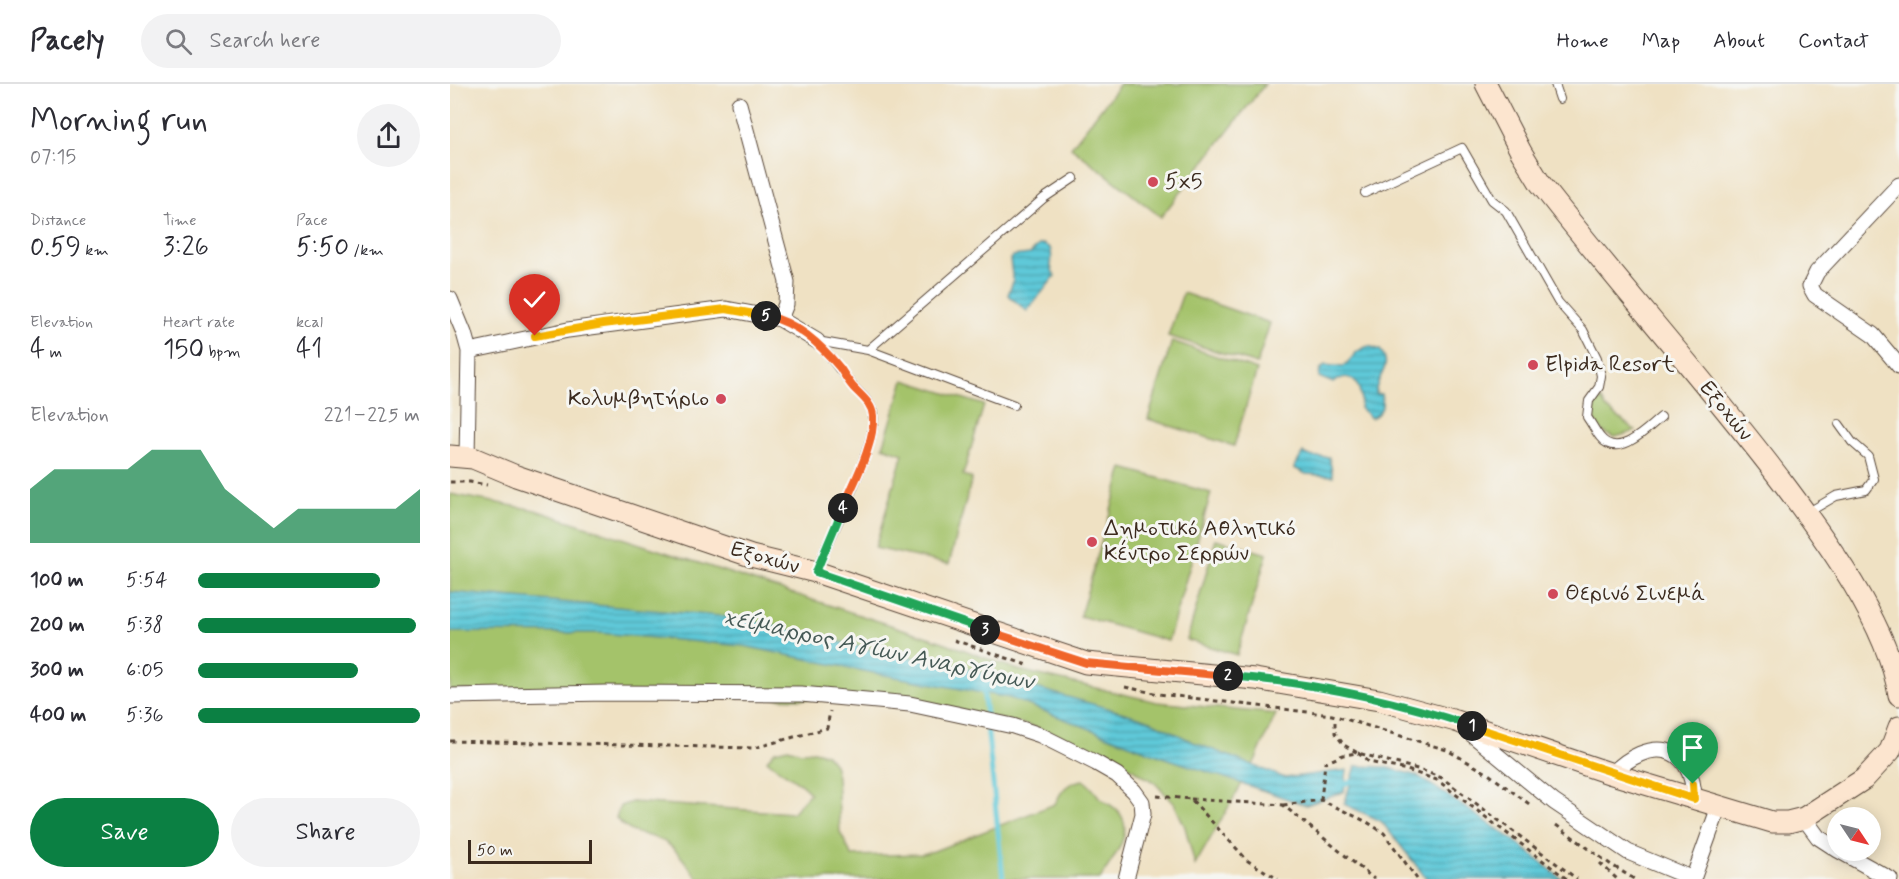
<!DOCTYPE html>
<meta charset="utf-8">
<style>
:root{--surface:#fff;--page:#f2f2f3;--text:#2b2b33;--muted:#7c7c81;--line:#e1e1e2;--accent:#0b8043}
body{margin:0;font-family:Mynerve,sans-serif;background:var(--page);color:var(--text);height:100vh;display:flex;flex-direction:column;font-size:22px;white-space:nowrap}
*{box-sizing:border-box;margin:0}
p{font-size:20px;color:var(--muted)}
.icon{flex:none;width:33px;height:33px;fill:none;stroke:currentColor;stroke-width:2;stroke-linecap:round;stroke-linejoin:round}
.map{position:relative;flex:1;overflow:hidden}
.side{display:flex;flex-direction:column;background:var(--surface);width:450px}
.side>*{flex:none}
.needle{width:39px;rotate:125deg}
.buttons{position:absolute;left:1377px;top:723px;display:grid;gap:12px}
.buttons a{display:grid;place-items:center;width:54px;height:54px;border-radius:50%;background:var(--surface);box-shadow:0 3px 15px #0003;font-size:30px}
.scale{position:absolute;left:18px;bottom:15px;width:124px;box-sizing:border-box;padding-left:6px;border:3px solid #3b2a1e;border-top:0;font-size:16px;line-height:21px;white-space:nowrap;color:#3b2a1e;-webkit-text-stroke:4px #f6f6f2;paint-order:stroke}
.pin{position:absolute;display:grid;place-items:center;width:51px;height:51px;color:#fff;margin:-62px -26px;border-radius:50% 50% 50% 0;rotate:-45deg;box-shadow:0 0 6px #0007}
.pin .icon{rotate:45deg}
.km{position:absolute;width:30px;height:30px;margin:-15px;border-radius:50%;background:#222;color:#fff;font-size:16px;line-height:30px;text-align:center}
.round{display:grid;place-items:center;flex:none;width:63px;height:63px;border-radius:32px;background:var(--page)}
.summary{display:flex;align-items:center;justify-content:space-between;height:102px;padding:0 30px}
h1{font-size:33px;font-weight:600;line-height:45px}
.stats{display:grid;grid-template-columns:repeat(3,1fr);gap:9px;height:102px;padding:6px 30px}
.stats div{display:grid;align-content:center}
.stats b{font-size:26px;font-weight:600}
.stats small{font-size:16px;font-weight:400}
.stats p{font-size:16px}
.chart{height:168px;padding:12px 30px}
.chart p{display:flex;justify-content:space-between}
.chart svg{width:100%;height:108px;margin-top:6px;fill:var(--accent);opacity:.7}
.action{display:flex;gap:12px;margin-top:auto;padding:12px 30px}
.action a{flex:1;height:69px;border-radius:36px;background:var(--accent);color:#fff;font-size:24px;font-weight:600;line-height:69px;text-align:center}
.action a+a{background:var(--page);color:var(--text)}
ul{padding:0 30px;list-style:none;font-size:20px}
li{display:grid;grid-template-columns:96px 72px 1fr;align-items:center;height:45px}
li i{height:15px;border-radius:8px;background:var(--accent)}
header{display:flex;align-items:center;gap:36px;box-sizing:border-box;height:84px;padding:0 30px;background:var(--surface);border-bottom:2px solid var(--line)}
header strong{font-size:28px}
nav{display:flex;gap:33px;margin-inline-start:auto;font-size:21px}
.search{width:420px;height:54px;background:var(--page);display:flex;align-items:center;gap:15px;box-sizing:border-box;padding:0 21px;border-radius:33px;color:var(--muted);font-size:22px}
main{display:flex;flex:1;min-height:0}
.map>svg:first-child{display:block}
.green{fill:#a4c36b;stroke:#707644;stroke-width:1.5}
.water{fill:url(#water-rules);stroke:#4d7a7c;stroke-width:1.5}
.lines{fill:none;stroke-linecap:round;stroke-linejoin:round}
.stream{stroke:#5fc9d9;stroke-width:5}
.lane-casing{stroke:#564537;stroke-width:10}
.street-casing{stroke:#564537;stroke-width:17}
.secondary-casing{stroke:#564537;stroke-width:23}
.path{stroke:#564537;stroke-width:3;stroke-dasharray:4.5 4.5;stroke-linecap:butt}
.lane{stroke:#fff;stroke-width:8}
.street{stroke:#fff;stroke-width:15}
.secondary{stroke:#fce5cf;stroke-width:21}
.split-1-casing{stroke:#fff;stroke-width:12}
.split-2-casing{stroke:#fff;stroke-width:12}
.split-3-casing{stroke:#fff;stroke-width:12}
.split-4-casing{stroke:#fff;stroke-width:12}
.split-5-casing{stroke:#fff;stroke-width:12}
.split-6-casing{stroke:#fff;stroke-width:12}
.split-1{stroke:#f5b400;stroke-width:8}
.split-2{stroke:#22a559;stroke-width:8}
.split-3{stroke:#f0652b;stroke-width:8}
.split-4{stroke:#22a559;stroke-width:8}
.split-5{stroke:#f0652b;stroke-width:8}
.split-6{stroke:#f5b400;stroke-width:8}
.poi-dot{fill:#d1495b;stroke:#f6f6f2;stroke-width:2}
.labels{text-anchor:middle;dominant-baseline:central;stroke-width:6;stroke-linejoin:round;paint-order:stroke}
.poi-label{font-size:22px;fill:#3b2a1e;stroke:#f6f6f2;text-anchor:start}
.street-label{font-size:22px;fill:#3b2a1e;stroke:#f6f6f2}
.water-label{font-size:24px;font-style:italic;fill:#465a56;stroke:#f6f6f2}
</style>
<header>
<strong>Pacely</strong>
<div class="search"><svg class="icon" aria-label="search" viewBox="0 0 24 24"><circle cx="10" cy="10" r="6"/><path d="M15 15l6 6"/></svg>Search here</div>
<nav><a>Home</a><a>Map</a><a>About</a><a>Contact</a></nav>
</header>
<main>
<section class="side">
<div class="summary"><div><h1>Morning run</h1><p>07:15</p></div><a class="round"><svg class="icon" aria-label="share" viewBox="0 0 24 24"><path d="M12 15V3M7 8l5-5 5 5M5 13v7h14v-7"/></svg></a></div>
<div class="stats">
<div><p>Distance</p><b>0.59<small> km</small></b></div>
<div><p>Time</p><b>3:26</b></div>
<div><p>Pace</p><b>5:50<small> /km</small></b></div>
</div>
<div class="stats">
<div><p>Elevation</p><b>4<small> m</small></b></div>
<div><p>Heart rate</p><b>150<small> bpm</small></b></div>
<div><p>kcal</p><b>41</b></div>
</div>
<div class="chart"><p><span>Elevation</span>221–225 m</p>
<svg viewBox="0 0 160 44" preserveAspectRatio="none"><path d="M0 44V22L10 14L20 14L30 14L40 14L50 6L60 6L70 6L80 22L90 30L100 38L110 30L120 30L130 30L140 30L150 30L160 22V44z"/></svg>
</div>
<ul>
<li><b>100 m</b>5:54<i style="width:82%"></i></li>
<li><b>200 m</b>5:38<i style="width:98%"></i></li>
<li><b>300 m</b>6:05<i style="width:72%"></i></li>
<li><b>400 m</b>5:36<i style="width:100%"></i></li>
</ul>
<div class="action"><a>Save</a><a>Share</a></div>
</section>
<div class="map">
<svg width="1449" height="795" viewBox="0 0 1449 795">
<defs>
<pattern id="water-rules" width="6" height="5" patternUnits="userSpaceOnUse" patternTransform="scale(1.5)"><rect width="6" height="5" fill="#5fc9d9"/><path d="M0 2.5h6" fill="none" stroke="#50a3af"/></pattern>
</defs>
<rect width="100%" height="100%" fill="#f6f6f2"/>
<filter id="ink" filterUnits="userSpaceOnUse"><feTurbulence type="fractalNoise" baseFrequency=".0167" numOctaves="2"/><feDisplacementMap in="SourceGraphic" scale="12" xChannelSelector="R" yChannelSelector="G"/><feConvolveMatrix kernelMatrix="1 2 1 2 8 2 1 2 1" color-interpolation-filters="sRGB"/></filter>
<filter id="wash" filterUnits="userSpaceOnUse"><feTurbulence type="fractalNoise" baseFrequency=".008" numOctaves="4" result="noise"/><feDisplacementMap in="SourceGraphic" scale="24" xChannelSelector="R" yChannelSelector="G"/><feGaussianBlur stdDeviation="1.35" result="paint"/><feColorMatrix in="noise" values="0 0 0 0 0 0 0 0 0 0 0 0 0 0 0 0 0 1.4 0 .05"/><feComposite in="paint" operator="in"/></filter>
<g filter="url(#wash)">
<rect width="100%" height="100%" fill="#efe1c3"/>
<path class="green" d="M670 0H815L711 133 621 63Z
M733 209 820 239 807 280 718 252Z
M722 257 807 286 784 362 698 335Z
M454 296 534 321 513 391 522 394 499 480 425 464 453 370 433 363Z
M1147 315 1152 316 1156 324 1186 347 1165 353C1146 349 1139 332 1147 315Z
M673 384 761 409 718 557 630 532Z
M0 410 85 426 493 558 568 586 707 618 826 630 805 677 745 781 735 743 724 719 705 699 683 685 637 662 581 642 475 618 0 606Z
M766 455 817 470 787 571 737 556Z
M338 664 351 668 364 667 376 670 384 680 387 693 390 748 402 772 472 770 484 767 605 720C612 705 617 699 633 696 640 701 644 706 649 713 655 718 663 722 668 727 687 748 661 776 650 795H249C238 783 227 764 213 757 191 746 186 756 166 734L170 722 182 718 342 729 360 709C345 692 332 690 317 676L325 667Z"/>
<path class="water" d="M593 160 600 164C605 175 596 178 605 192L577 227 558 211 563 198 560 175 563 172 580 170 589 161Z
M919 262 930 266C945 283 924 293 926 310H931C934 322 932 329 921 334L910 324C914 305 903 283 883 299L869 293 870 286 875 281 893 283C903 274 906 265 919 262Z
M853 369 863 373H879L883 392 856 390 844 384Z
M0 508 291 534 427 567 508 582 699 636 743 658 835 694 897 686 894 708 856 721 710 672 560 614 424 589 294 562 150 549 0 548Z
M906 682 935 683 968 692 1064 756 1112 795H977L931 737 894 720Z"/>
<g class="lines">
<path class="stream" d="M533 603 553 795
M889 702 902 697"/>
</g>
</g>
<g filter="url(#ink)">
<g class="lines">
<g class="lane-casing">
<path id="lane" d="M1105 0 1110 15
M915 109 1012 64 1042 116 1056 127 1108 218 1133 246 1147 274 1151 292 1149 303 1139 317 1137 333C1142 340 1145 347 1150 353 1168 376 1197 345 1211 333
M367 257 418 266 564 321
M418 266 594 114 624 94
M1357 429 1386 412 1416 406 1424 395 1418 372 1402 358 1389 340
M367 485C379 455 429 357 423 330 421 317 409 310 402 301 390 286 379 271 367 257"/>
</g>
<g class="street-casing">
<path id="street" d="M289 20 337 198 336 220 330 235
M1449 101 1367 188 1360 202 1365 211 1423 251 1449 282
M0 215 14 249 19 267 17 373
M19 267 118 246 276 225 330 235 367 257
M0 612 157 609 351 610 460 620 563 642 590 651 646 679 667 691 684 707 692 718 693 730 676 795
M1013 643 1104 718 1178 768 1243 795
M1162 690C1198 653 1243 657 1244 715
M1354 734 1368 753 1388 766
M1388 766 1440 795
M1243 795 1269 723"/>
</g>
<g class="secondary-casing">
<path id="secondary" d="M1036 0 1071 68 1090 99C1169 201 1256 297 1334 400 1376 456 1438 540 1449 611
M0 372 23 374 66 392 301 472 366 488 636 579 805 595 929 616 1006 637 1162 690 1322 738H1338L1354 734 1414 695 1440 667 1449 643"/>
</g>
<path class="path" d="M0 398H20L37 401
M504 556 580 582
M675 603 709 610 882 631 997 666 1037 689 1082 722
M885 638V649L894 661 908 669 971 686 992 694 1127 795
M0 657 304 664 377 644 380 627
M707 712 741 715 798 777 828 795
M741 715 833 721 924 795
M871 716 875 679 893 671 908 669 919 678 957 686 987 696 1117 795
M833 721 871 716 917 738 934 749 967 795
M1106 741 1160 780 1184 795
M1150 779 1167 795"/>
<use href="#lane" class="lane"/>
<use href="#street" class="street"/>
<use href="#secondary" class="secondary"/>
</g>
</g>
<g class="lines" filter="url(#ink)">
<g class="split-1-casing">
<path id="split-1" d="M1022 642 1244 715 1243 700"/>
</g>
<g class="split-2-casing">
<path id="split-2" d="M778 592C861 598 944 616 1022 642"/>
</g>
<g class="split-3-casing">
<path id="split-3" d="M535 546 636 579 778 592"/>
</g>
<g class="split-4-casing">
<path id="split-4" d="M393 424 366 488 535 546"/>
</g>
<g class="split-5-casing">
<path id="split-5" d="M316 232C347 238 370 260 390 284 394 290 398 297 403 303 411 312 422 319 423 332 425 360 404 398 393 424"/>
</g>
<g class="split-6-casing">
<path id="split-6" d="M85 252 153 240 276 225 316 232"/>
</g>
<use href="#split-1" class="split-1"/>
<use href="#split-2" class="split-2"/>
<use href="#split-3" class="split-3"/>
<use href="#split-4" class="split-4"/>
<use href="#split-5" class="split-5"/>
<use href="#split-6" class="split-6"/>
</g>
<g class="poi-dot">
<circle cx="703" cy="98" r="6"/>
<circle cx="1083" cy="281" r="6"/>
<circle cx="271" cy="315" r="6"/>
<circle cx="642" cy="458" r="6"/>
<circle cx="1103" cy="510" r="6"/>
</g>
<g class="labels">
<g class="poi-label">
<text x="715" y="98">5x5</text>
<text x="1095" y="281">Elpida Resort</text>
<text x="259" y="315" text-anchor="end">Κολυμβητήριο</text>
<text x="654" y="445">Δημοτικό Αθλητικό<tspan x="654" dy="25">Κέντρο Σερρών</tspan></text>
<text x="1115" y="510">Θερινό Σινεμά</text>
</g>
<g class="street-label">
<text transform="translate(1276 327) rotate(51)">Εξοχών</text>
<text transform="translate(315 474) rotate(16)">Εξοχών</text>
</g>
<g class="water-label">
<text transform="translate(428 566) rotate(12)">χείμαρρος Αγίων Αναργύρων</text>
</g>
</g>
</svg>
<div class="buttons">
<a><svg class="needle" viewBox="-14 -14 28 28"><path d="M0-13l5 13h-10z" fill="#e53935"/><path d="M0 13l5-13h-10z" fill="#7c7c81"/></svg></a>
</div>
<div class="scale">50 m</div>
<div class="pin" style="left:1243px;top:700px;background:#1e9e55"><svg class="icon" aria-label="arrive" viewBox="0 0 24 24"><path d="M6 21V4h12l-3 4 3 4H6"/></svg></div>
<div class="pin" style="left:85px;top:252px;background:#d93025"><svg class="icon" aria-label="check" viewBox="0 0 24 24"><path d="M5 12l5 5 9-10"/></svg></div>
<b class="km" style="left:1022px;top:642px">1</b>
<b class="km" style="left:778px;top:592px">2</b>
<b class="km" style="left:535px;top:546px">3</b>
<b class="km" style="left:393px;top:424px">4</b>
<b class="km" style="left:316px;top:232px">5</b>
</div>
</main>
